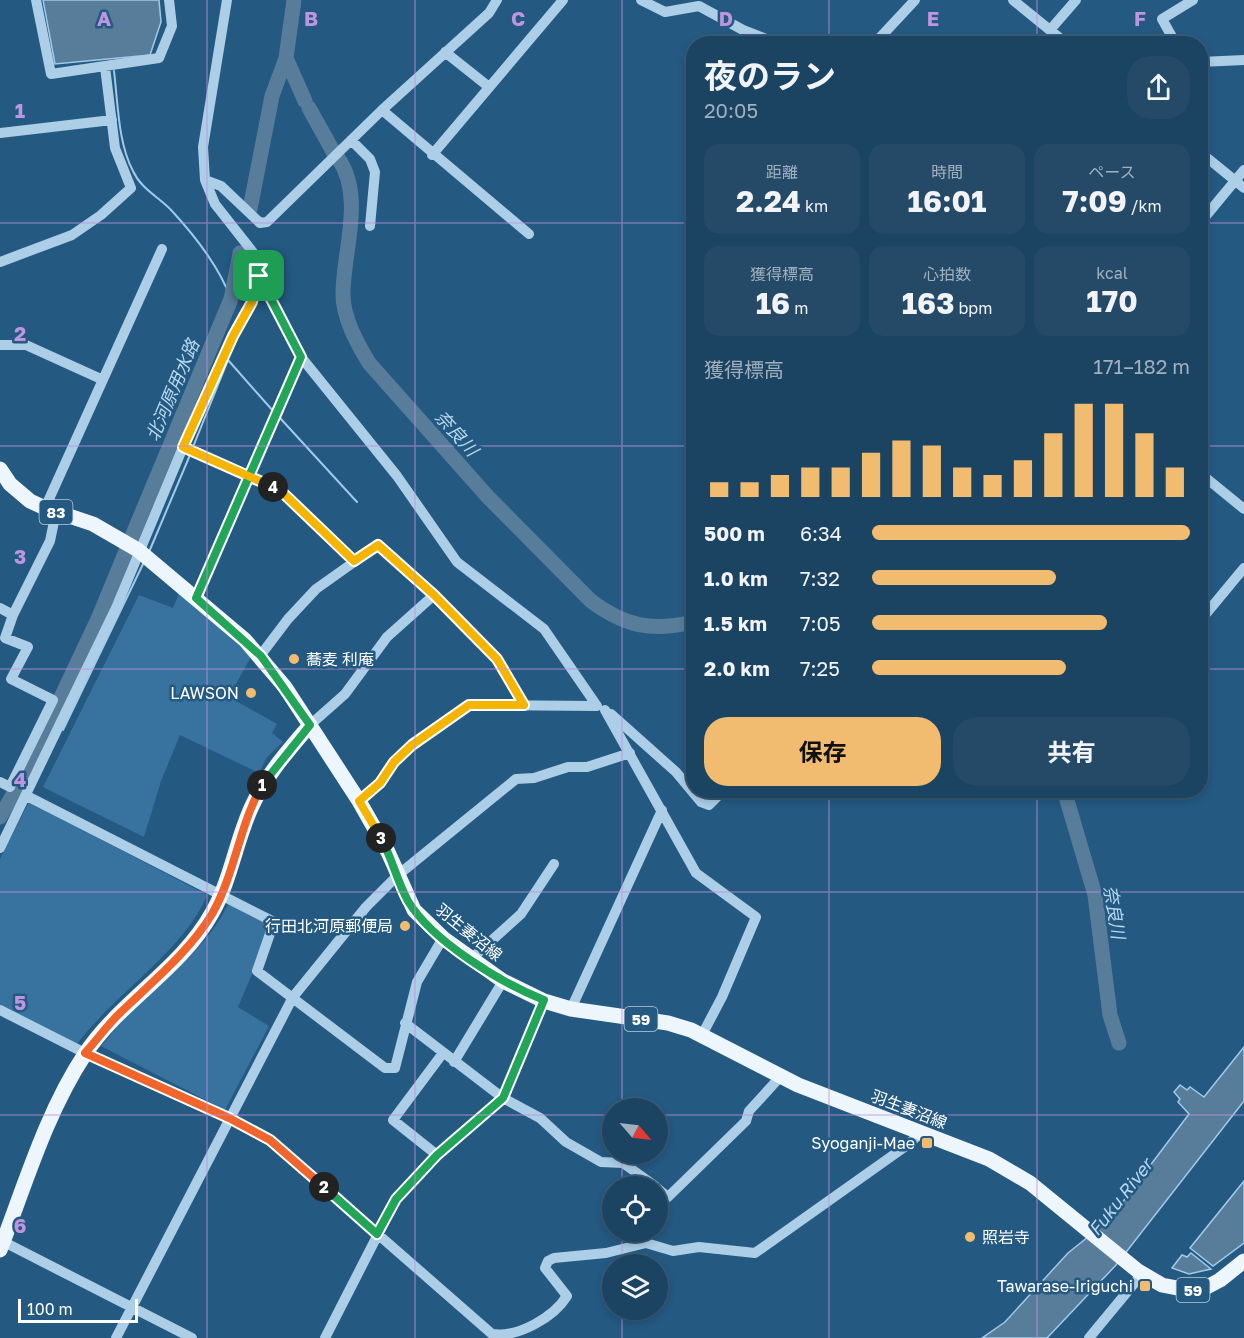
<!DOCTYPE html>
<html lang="ja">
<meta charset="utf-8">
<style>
:root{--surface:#1b4362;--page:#244a68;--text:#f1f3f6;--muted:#a0b0be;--line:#395c77;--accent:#f2bc70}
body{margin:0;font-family:"Golos Text","Noto Sans JP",sans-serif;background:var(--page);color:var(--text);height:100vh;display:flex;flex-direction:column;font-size:22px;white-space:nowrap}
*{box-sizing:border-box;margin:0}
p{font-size:20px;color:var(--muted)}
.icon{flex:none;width:33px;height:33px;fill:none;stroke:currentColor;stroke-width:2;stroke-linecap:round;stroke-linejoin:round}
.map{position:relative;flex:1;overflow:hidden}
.side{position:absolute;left:686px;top:36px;width:522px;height:762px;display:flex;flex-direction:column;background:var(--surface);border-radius:24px;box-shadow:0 3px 9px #0003,0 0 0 2px var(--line)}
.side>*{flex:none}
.needle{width:39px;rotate:118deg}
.fabs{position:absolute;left:602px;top:1098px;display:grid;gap:12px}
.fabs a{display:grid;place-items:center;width:66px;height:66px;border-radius:50%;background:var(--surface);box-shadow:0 3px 9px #0003,0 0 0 2px var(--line);font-size:30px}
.scale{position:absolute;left:18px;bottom:15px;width:120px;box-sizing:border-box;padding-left:6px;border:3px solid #fff;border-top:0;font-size:16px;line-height:21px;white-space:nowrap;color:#fff;-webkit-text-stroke:4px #245982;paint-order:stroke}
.pin{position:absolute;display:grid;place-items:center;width:51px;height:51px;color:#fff;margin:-26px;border-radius:12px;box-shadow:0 3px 9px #0006}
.km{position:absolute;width:30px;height:30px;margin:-15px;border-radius:50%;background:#222;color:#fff;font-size:16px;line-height:30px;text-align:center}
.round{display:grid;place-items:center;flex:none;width:63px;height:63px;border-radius:24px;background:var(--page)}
.headline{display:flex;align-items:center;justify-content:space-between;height:102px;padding:0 18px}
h1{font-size:33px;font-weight:700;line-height:45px}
.figures{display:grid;grid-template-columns:repeat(3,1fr);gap:9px;height:102px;padding:6px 18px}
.figures div{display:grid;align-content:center;border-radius:15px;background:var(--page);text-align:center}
.figures b{font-size:30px;font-weight:700}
.figures small{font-size:16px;font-weight:400}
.figures p{font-size:16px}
.chart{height:168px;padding:12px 18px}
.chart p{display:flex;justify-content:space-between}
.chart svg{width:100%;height:108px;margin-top:6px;stroke:var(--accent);stroke-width:6}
.action{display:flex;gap:12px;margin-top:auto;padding:12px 18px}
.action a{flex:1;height:69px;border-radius:24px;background:var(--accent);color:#111;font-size:24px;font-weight:700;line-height:69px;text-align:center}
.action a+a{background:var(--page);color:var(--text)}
ul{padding:0 18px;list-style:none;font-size:20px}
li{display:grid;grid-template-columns:96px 72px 1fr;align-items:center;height:45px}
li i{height:15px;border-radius:8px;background:var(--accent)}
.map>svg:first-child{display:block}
.green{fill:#3873a0}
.water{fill:#587d9a;stroke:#a0cae8;stroke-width:1.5}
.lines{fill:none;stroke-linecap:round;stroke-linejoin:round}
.stream{stroke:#a0cae8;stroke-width:2}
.river{stroke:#587d9a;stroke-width:15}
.minor{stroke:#accee7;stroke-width:10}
.major{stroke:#eef6fd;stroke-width:15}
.split-1-casing{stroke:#fff;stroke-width:12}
.split-2-casing{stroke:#fff;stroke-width:12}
.split-3-casing{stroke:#fff;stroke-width:12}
.split-4-casing{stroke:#fff;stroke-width:12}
.split-5-casing{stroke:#fff;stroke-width:12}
.split-1{stroke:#22a559;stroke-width:8}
.split-2{stroke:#f0652b;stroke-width:8}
.split-3{stroke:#22a559;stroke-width:8}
.split-4{stroke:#f5b400;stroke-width:8}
.split-5{stroke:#f5b400;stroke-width:8}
.grid{fill:none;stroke:#bd96df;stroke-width:1.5;stroke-opacity:0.55}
.poi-dot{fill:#f2bc70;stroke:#245982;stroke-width:2}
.labels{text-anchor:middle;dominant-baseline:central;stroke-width:5;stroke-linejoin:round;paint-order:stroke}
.shield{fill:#245982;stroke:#bdcdda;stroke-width:1.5}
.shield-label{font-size:15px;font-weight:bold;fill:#fff}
.poi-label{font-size:16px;fill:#fff;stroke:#245982;text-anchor:end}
.street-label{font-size:16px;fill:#fff;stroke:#245982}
.water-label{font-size:18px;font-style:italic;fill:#b7d8ef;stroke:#245982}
.grid-label{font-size:20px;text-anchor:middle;font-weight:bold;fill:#bd96df;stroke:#245982;stroke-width:5;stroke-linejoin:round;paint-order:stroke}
</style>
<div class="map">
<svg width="1244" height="1338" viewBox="0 0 1244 1338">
<rect width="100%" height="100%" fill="#245982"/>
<path class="green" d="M180 591 253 653 229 697 277 724 272 733 283 742 267 757 259 773 180 735 161 781 144 837 43 787 139 595 173 608Z
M29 802 207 895C185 950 114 994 77 1044L0 1007V859Z
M232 896 272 915 274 922 238 1007 269 1026 225 1110 101 1046C110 1036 119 1024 128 1014 167 974 209 949 232 896Z"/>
<path class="water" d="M43 0H159L161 22 150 55 55 64Z
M1244 1047V1101L1116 1265 1047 1338H982L1005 1322 1068 1253 1109 1220 1189 1114 1178 1102 1180 1099 1174 1092 1180 1085 1187 1090 1190 1087 1204 1097Z
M1244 1181V1243L1213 1266 1190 1248Z
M1191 1253 1211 1269 1189 1274 1172 1268 1182 1255 1187 1257Z"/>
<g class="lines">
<path class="stream" d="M114 71C118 103 118 143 133 171 141 189 159 197 172 211 195 236 219 266 231 299
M280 418 357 502
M193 447 228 360 274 412
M149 552 190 455
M63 730 144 562"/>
<path class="river" d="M286 58 305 101
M309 108 334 153
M338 158C365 197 343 251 343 294 343 318 357 343 369 363L488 497 591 601C625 626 651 632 693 622
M250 209 272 96 286 58 294 0
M131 539 231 299 240 253
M1064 790 1095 895 1110 1015 1119 1043
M0 817 24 776 98 619 126 551"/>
<path class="minor" d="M36 0 51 74 159 58 172 26 169 0
M641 0 665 12 699 6 743 30 779 44
M1013 0 1067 44
M1050 30 1076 0
M874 44 915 0
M1176 44 1162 19 1193 0
M445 52 489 87
M1200 62 1244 60
M382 110 529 234
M0 133 112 120
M351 140 370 159 375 172 370 226
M1200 152 1244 188
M432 155 563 0
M205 180 221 186 260 223 267 222 382 110 489 13 497 0
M1200 223 1244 170
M0 262 72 235 101 215 131 188 115 148 105 67
M259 276 301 357 397 476 457 562 544 629 597 706 469 705 415 743 394 762 380 783 359 801
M0 345H26L101 379
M183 447 281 491 354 561
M1200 473 1244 509
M45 508 162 249
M196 598 301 357
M0 608 13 615 50 541 56 512
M1200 621 1244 568
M260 656 288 619 316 589 378 545 434 595
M605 710 696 873 756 917 722 997 702 1035
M611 714 676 772 701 802 709 805 724 790
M310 725 345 694 387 637 434 595 497 659 524 705
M0 782 10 787 53 700 11 679 28 647 5 638 13 615
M27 796 274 922 257 971 385 1068H395L417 982 443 938
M0 848 116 608 183 447 233 336 252 302 259 276 256 256 215 204 205 180 203 147 227 0
M471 959 521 914 554 864
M571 1009 662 810
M0 1010 85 1053 229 1118 270 1140 492 1334C518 1338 554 1317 567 1296L545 1268 548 1261 554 1258 606 1253 646 1243 673 1251 699 1247 755 1253 906 1146 921 1133
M405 1023 503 1098 540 1118 566 1142 601 1162 623 1163 655 1186
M454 1062 503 981
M437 1155 393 1120 443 1053
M657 1188 668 1197 746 1121 749 1111 781 1076
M0 1240 192 1338
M116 1338 293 997 366 907 398 875 516 779 534 778 568 767H587L630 753
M325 1338 396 1199 437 1155 503 1098 544 1001
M1089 1338 1142 1274"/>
<path class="major" d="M0 469 10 484 30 501 45 508 93 524 138 550 245 640 285 687 359 801 388 852 414 910 443 938 503 981 544 1001 571 1009 668 1023 691 1030 798 1085 989 1159 1030 1183 1138 1271 1162 1285 1187 1290 1205 1288 1220 1280 1244 1261
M0 1250C25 1185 46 1113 85 1054 120 1001 181 969 212 913 231 880 236 840 252 806 266 775 288 751 310 725"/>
</g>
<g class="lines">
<g class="split-1-casing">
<path id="split-1" d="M259 276 301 357 196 598 261 656 310 725 262 785"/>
</g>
<g class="split-2-casing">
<path id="split-2" d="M262 785C239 826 235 874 212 914 189 952 153 981 121 1012 108 1024 97 1040 85 1053L229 1118 270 1140 324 1187"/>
</g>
<g class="split-3-casing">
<path id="split-3" d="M324 1187 377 1234 396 1199 437 1155 503 1098 544 1000C501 983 432 941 408 901 397 881 392 858 381 838"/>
</g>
<g class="split-4-casing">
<path id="split-4" d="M273 487 281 491 354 561 378 545 434 595 497 659 524 705H469L412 745 394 762 380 783 359 801 381 838"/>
</g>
<g class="split-5-casing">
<path id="split-5" d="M259 276 252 302 233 336 183 447 273 487"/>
</g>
<use href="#split-1" class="split-1"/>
<use href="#split-2" class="split-2"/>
<use href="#split-3" class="split-3"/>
<use href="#split-4" class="split-4"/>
<use href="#split-5" class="split-5"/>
</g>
<path class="grid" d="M207 0V1338M415 0V1338M622 0V1108M829 0V44M1037 0V44M0 223H693M1200 223H1244M0 446H693M1200 446H1244M0 669H693M1200 669H1244M829 790V1338M1037 790V1338M0 892H1244M0 1115H612M657 1115H1244M622 1154V1186M622 1232V1264M622 1310V1338"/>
<g class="poi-dot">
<circle cx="294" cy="659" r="6"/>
<circle cx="251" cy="693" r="6"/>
<circle cx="405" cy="926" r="6"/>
<rect x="921" y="1137" width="12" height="12" rx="3"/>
<circle cx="970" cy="1237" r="6"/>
<rect x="1139" y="1280" width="12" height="12" rx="3"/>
</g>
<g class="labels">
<g class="shield">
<rect x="39.5" y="500" width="33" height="24" rx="4.5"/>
<rect x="624.5" y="1007" width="33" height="24" rx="4.5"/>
<rect x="1176.5" y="1278" width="33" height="24" rx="4.5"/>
</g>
<g class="shield-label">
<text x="56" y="512">83</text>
<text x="641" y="1019">59</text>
<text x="1193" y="1290">59</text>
</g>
<g class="poi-label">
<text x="306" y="659" text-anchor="start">蕎麦 利庵</text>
<text x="239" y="693">LAWSON</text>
<text x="393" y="926">行田北河原郵便局</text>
<text x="915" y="1143">Syoganji-Mae</text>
<text x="982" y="1237" text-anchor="start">照岩寺</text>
<text x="1133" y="1286">Tawarase-Iriguchi</text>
</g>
<g class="street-label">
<text transform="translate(469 932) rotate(39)">羽生妻沼線</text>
<text transform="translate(909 1109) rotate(21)">羽生妻沼線</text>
</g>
<g class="water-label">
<text transform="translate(172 390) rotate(-67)">北河原用水路</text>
<text transform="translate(457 433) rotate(48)">奈良川</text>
<text transform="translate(1115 912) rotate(81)">奈良川</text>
<text transform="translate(1120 1197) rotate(-52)">Fuku River</text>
</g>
</g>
<g class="grid-label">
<text x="104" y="26">A</text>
<text x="311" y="26">B</text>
<text x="518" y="26">C</text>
<text x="726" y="26">D</text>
<text x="933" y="26">E</text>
<text x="1140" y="26">F</text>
<text x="20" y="118">1</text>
<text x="20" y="341">2</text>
<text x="20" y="564">3</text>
<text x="20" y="787">4</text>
<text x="20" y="1010">5</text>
<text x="20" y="1233">6</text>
</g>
</svg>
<div class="fabs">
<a><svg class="needle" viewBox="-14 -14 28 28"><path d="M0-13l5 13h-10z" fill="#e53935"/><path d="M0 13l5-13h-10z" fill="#a0b0be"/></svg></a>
<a><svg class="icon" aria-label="locate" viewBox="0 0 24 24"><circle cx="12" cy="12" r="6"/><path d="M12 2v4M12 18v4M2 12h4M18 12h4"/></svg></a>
<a><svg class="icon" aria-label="layers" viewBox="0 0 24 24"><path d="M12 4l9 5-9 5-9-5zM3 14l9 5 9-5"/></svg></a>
</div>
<div class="scale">100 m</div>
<div class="pin" style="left:259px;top:276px;background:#1e9e55"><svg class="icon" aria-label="arrive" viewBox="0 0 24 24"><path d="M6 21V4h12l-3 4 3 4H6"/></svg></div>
<b class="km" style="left:262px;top:785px">1</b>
<b class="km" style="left:324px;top:1187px">2</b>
<b class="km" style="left:381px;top:838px">3</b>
<b class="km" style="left:273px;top:487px">4</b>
<section class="side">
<div class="headline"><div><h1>夜のラン</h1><p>20:05</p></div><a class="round"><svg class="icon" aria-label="share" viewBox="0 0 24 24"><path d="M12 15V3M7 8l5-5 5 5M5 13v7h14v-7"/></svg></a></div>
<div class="figures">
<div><p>距離</p><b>2.24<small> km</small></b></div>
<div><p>時間</p><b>16:01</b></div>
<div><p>ペース</p><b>7:09<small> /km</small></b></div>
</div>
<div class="figures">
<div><p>獲得標高</p><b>16<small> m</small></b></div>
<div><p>心拍数</p><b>163<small> bpm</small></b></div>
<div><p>kcal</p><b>170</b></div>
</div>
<div class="chart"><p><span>獲得標高</span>171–182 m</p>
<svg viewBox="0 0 160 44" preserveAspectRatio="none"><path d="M5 44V38M15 44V38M25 44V35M35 44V32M45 44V32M55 44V26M65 44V21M75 44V23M85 44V32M95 44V35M105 44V29M115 44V18M125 44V6M135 44V6M145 44V18M155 44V32"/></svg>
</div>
<ul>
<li><b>500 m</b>6:34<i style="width:100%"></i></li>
<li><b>1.0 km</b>7:32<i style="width:58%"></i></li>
<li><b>1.5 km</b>7:05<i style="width:74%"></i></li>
<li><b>2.0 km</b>7:25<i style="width:61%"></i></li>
</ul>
<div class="action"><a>保存</a><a>共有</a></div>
</section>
</div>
